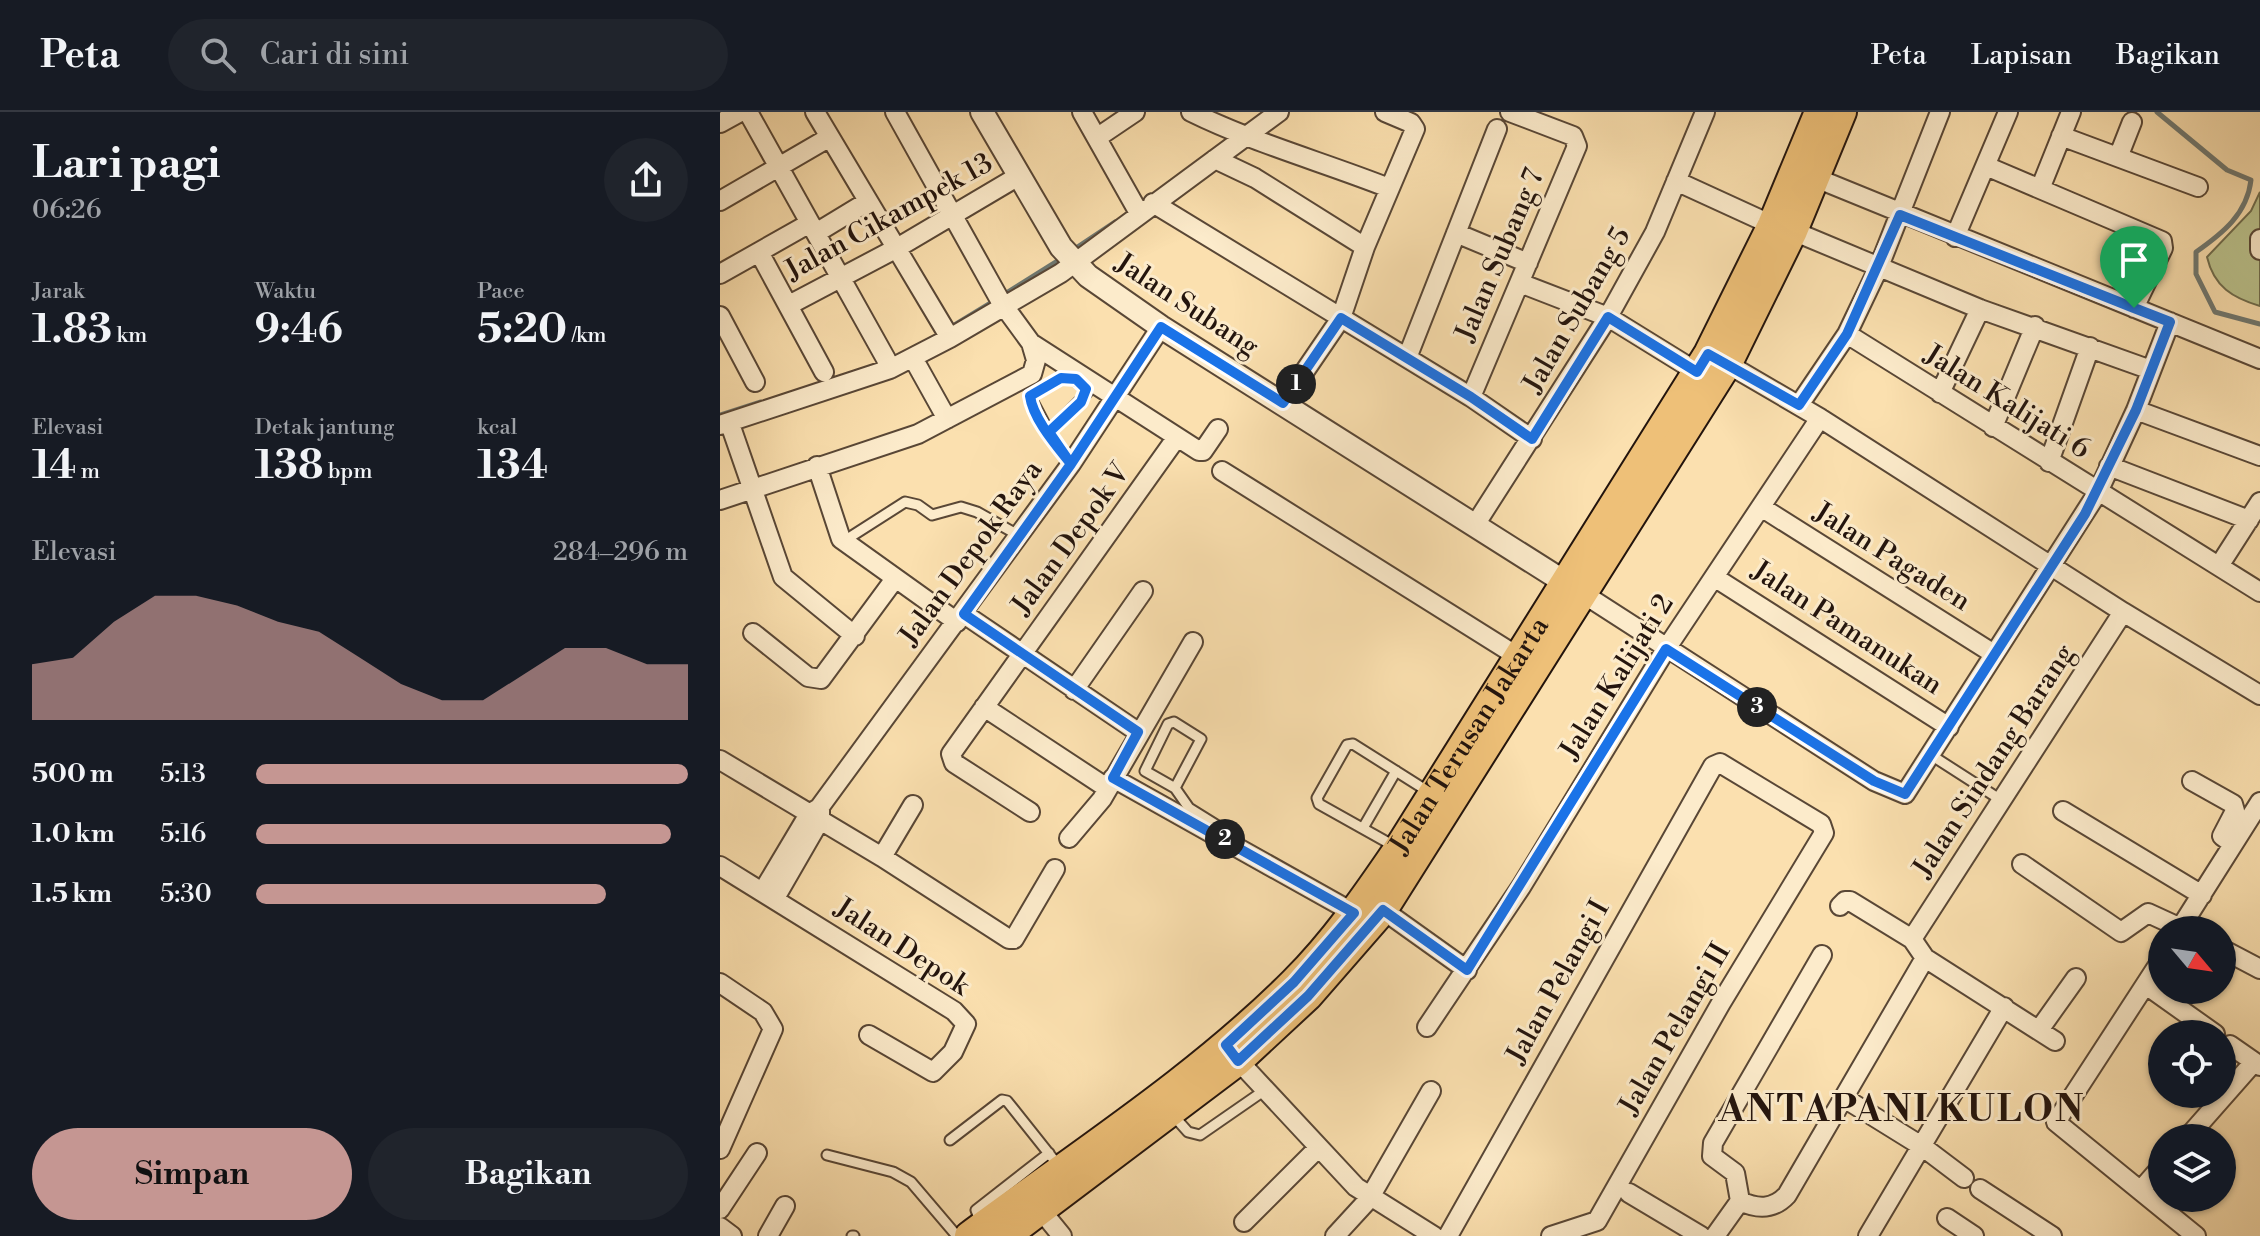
<!DOCTYPE html>
<html lang="id">
<meta charset="utf-8">
<style>
:root{--surface:#171b24;--page:#20242c;--text:#f1f3f6;--muted:#9ea1a6;--line:#363941;--accent:#c59692}
body{margin:0;font-family:"Libre Bodoni",serif;background:var(--page);color:var(--text);height:100vh;display:flex;flex-direction:column;font-size:30px;white-space:nowrap}
*{box-sizing:border-box;margin:0}
p{font-size:26px;color:var(--muted)}
.icon{flex:none;width:44px;height:44px;fill:none;stroke:currentColor;stroke-width:2;stroke-linecap:round;stroke-linejoin:round}
.map{position:relative;flex:1;overflow:hidden}
.sheet{display:flex;flex-direction:column;background:var(--surface);width:720px}
.sheet>*{flex:none}
.needle{width:52px;rotate:119deg}
.controls{position:absolute;left:1428px;top:804px;display:grid;gap:16px}
.controls a{display:grid;place-items:center;width:88px;height:88px;border-radius:50%;background:var(--surface);box-shadow:0 2px 6px #0004;font-size:40px}
.pin{position:absolute;display:grid;place-items:center;width:68px;height:68px;color:#fff;margin:-82px -34px;border-radius:50% 50% 50% 0;rotate:-45deg;box-shadow:0 0 8px #0007}
.pin .icon{rotate:45deg}
.km{position:absolute;width:40px;height:40px;margin:-20px;border-radius:50%;background:#222;color:#fff;font-size:22px;line-height:40px;text-align:center}
.round{display:grid;place-items:center;flex:none;width:84px;height:84px;border-radius:42px;background:var(--page)}
.head{display:flex;align-items:center;justify-content:space-between;height:136px;padding:0 32px}
h1{font-size:44px;font-weight:800;line-height:60px}
.stats{display:grid;grid-template-columns:repeat(3,1fr);gap:12px;height:136px;padding:8px 32px}
.stats div{display:grid;align-content:center}
.stats b{font-size:40px;font-weight:800}
.stats small{font-size:22px;font-weight:400}
.stats p{font-size:22px}
.chart{height:224px;padding:16px 32px}
.chart p{display:flex;justify-content:space-between}
.chart svg{width:100%;height:144px;margin-top:8px;fill:var(--accent);opacity:.7}
.primary-button{display:flex;gap:16px;margin-top:auto;padding:16px 32px}
.primary-button a{flex:1;height:92px;border-radius:48px;background:var(--accent);color:#111;font-size:32px;font-weight:800;line-height:92px;text-align:center}
.primary-button a+a{background:var(--page);color:var(--text)}
ul{padding:0 32px;list-style:none;font-size:26px}
li{display:grid;grid-template-columns:128px 96px 1fr;align-items:center;height:60px}
li i{height:20px;border-radius:10px;background:var(--accent)}
header{display:flex;align-items:center;gap:48px;box-sizing:border-box;height:112px;padding:0 40px;background:var(--surface);border-bottom:2px solid var(--line)}
header strong{font-size:38px}
nav{display:flex;gap:44px;margin-inline-start:auto;font-size:28px}
.search{width:560px;height:72px;background:var(--page);display:flex;align-items:center;gap:20px;box-sizing:border-box;padding:0 28px;border-radius:44px;color:var(--muted);font-size:30px}
main{display:flex;flex:1;min-height:0}
.map>svg:first-child{display:block}
.green{fill:#bbc38d;stroke:#6f6c4d;stroke-width:2}
.lines{fill:none;stroke-linecap:round;stroke-linejoin:round}
.stream{stroke:#6f7871;stroke-width:5}
.service-casing{stroke:#594736;stroke-width:13}
.minor-casing{stroke:#594736;stroke-width:22}
.tertiary-casing{stroke:#594736;stroke-width:26}
.primary-casing{stroke:#23140d;stroke-width:32}
.service{stroke:#fcebcb;stroke-width:9}
.minor{stroke:#fcebcb;stroke-width:18}
.tertiary{stroke:#fcebcb;stroke-width:22}
.primary{stroke:#eec078;stroke-width:28}
.route-casing{stroke:#fff;stroke-width:16}
.route{stroke:#1a73e8;stroke-width:10}
.labels{text-anchor:middle;dominant-baseline:central;stroke-width:6;stroke-linejoin:round;paint-order:stroke}
.street-label{font-size:28px;fill:#23140d;stroke:#fcebcb}
.district-label{font-size:36px;font-weight:bold;letter-spacing:2px;fill:#23140d;stroke:#fcebcb}
</style>
<header>
<strong>Peta</strong>
<div class="search"><svg class="icon" aria-label="search" viewBox="0 0 24 24"><circle cx="10" cy="10" r="6"/><path d="M15 15l6 6"/></svg>Cari di sini</div>
<nav><a>Peta</a><a>Lapisan</a><a>Bagikan</a></nav>
</header>
<main>
<section class="sheet">
<div class="head"><div><h1>Lari pagi</h1><p>06:26</p></div><a class="round"><svg class="icon" aria-label="share" viewBox="0 0 24 24"><path d="M12 15V3M7 8l5-5 5 5M5 13v7h14v-7"/></svg></a></div>
<div class="stats">
<div><p>Jarak</p><b>1.83<small> km</small></b></div>
<div><p>Waktu</p><b>9:46</b></div>
<div><p>Pace</p><b>5:20<small> /km</small></b></div>
</div>
<div class="stats">
<div><p>Elevasi</p><b>14<small> m</small></b></div>
<div><p>Detak jantung</p><b>138<small> bpm</small></b></div>
<div><p>kcal</p><b>134</b></div>
</div>
<div class="chart"><p><span>Elevasi</span>284–296 m</p>
<svg viewBox="0 0 160 44" preserveAspectRatio="none"><path d="M0 44V27L10 25L20 14L30 6L40 6L50 9L60 14L70 17L80 25L90 33L100 38L110 38L120 30L130 22L140 22L150 27L160 27V44z"/></svg>
</div>
<ul>
<li><b>500 m</b>5:13<i style="width:100%"></i></li>
<li><b>1.0 km</b>5:16<i style="width:96%"></i></li>
<li><b>1.5 km</b>5:30<i style="width:81%"></i></li>
</ul>
<div class="primary-button"><a>Simpan</a><a>Bagikan</a></div>
</section>
<div class="map">
<svg width="1540" height="1124" viewBox="0 0 1540 1124">
<rect width="100%" height="100%" fill="#fbe0af"/>
<filter id="stains"><feTurbulence type="fractalNoise" baseFrequency=".0025" numOctaves="4"/><feColorMatrix values="0 0 0 0 .2 0 0 0 0 .09 0 0 0 0 .02 0 0 0 .5 -.17"/></filter>
<radialGradient id="worn" r=".72"><stop offset=".6" stop-color="#630" stop-opacity="0"/><stop offset="1" stop-color="#630" stop-opacity=".3"/></radialGradient>
<path class="green" d="M1540 80V194C1513 186 1494 175 1487 145L1531 99Z"/>
<g class="lines">
<path class="stream" d="M1437 0 1507 58 1531 68C1527 102 1503 121 1476 140V162L1495 200 1540 212
M353 138 395 110
M283 183 342 146
M228 217 274 189
M0 303 41 290"/>
<g class="service-casing">
<path id="service" d="M329 320 367 281 356 267 341 266 310 284 329 320 351 352
M124 429 185 390 198 393 212 403 241 395 257 400 300 424
M1211 643 1281 688
M455 676 481 627 454 610 448 612 425 659 455 676 469 696 514 724
M643 716 676 659
M674 734 599 692 597 686 627 633 633 632 709 680
M452 1002 468 1020 480 1023 545 978
M230 1028 282 988 287 989 338 1053
M107 1043 173 1060 191 1070 237 1124
M261 1112 256 1098 329 1041
M132 1124H134"/>
</g>
<g class="minor-casing">
<path id="minor" d="M28 0 166 247
M95 0 230 226
M362 0 419 101
M471 0C534 31 603 50 669 76
M0 11 20 0
M1341 24 1478 75
M378 25 415 0
M1399 43 1412 10
M495 47 535 66 645 135
M1266 54 1442 129 1443 136 1414 196
M1096 66 1540 247
M956 69 1052 113
M1320 77 1351 0
M0 89 110 25
M433 91 751 285 812 327
M1073 119 1260 197 1431 258
M96 121 147 90
M736 121 808 151
M1235 125 1288 0
M1540 127V138
M39 140 104 260
M0 162 90 111
M800 171 888 205 977 260
M69 193 177 136 297 65
M0 204 35 270
M1127 222 1540 480
M311 231 479 339H483L498 317
M193 246 227 307
M687 246 777 17
M999 247 1100 306 1403 500 1540 583
M1220 281 1260 197
M751 285 857 34 853 24 790 0
M563 291 621 206 645 135 695 17 691 11 665 0
M1079 293 1127 222 1158 157 1220 0
M1416 298 1540 344
M10 312 63 465 135 524
M0 313 170 257 230 226 341 161 559 0
M1273 315 1315 214
M1329 350 1370 235
M97 354 121 427 237 510
M1389 354 1529 408
M502 359 797 544
M0 388 198 322 312 262 316 248 311 231 281 190 175 0
M1041 395 1274 542
M755 413 888 205 935 120 985 0
M1499 454 1540 390
M994 465 1229 615
M862 481 1154 669 1185 682 1378 380 1416 298 1450 210
M244 502 418 620
M33 521 88 565 101 567 174 468
M354 578 423 479
M264 595 387 676
M0 648 162 745 289 827H294L335 757
M393 666 634 801
M1472 669 1513 692 1515 699 1502 724 1513 732
M1343 699 1482 783
M310 700 234 651 231 642 457 325
M349 726 382 687 473 530
M162 745 193 693
M1302 752 1401 820 1428 801 1465 818
M0 754 234 899 246 912 233 940 213 960 149 923
M43 779 89 702 99 696 351 352 441 215
M55 786 100 708V698
M1120 794 1125 789H1130L1192 827 1205 846 1335 929
M663 798 747 858
M1459 818 1540 690
M1192 827 1403 500
M1502 837 1540 857
M1442 847 1336 1010 1476 1124
M0 871 43 900 53 917 0 1037
M1426 873 1495 922
M707 915 801 775 946 537 1100 306
M1319 918 1356 866
M1510 933 1540 954
M513 943 636 1075 714 1124
M1124 986 1203 1035 1244 1066
M1467 1026 1534 950
M1260 1077 1332 1124
M1421 1078 1442 1054
M909 1081 981 1124
M1020 1089C1037 1097 1053 1098 1067 1083L1205 846
M1020 1089 1015 1061 992 1044 993 1031 1102 843
M0 1097 37 1041
M320 1097 342 1124
M1227 1106 1254 1124
M524 1110 598 1036
M0 1115 12 1124
M48 1124 65 1094
M615 1124 649 1087 711 979
M728 1124 993 654 1000 651 1101 712 1104 721 1001 891 877 1109 831 1124
M995 1124 1020 1089
M1148 1124 1284 895"/>
</g>
<g class="tertiary-casing">
<path id="tertiary" d="M262 0 341 135 368 164 441 215 857 478"/>
</g>
<g class="primary-casing">
<g id="primary">
<path id="s1" d="M249 1124C358 1043 477 967 574 870 614 830 646 784 678 737L988 242 1052 113 1099 0"/>
<path d="M286 1124 518 949 588 884 663 798 1008 251 1073 119 1122 0"/>
</g>
</g>
<use href="#service" class="service"/>
<use href="#minor" class="minor"/>
<use href="#tertiary" class="tertiary"/>
<use href="#primary" class="primary"/>
</g>
<g class="lines">
<g class="route-casing">
<path id="route" d="M1414 196 1180 103 1127 222 1079 293 988 242 977 260 888 205 812 327 751 285 621 206 563 291 441 215 351 352 329 320 361 290 366 277 356 267 341 266 310 284C313 307 337 334 351 352L244 502 418 620 393 666 634 801 574 870 506 933 518 949 588 884 663 798 747 858 946 537 1154 669 1185 682 1365 402 1416 298 1450 210 1414 196"/>
</g>
<use href="#route" class="route"/>
</g>
<g class="labels">
<g class="street-label">
<text transform="translate(169 105) rotate(-29)">Jalan Cikampek 13</text>
<text transform="translate(780 143) rotate(-67)">Jalan Subang 7</text>
<text transform="translate(467 193) rotate(33)">Jalan Subang</text>
<text transform="translate(857 198) rotate(-60)">Jalan Subang 5</text>
<text transform="translate(1287 290) rotate(32)">Jalan Kalijati 6</text>
<text transform="translate(351 427) rotate(-54)">Jalan Depok V</text>
<text transform="translate(251 441) rotate(-54)">Jalan Depok Raya</text>
<text transform="translate(1172 445) rotate(32)">Jalan Pagaden</text>
<text transform="translate(1127 516) rotate(33)">Jalan Pamanukan</text>
<text transform="translate(897 565) rotate(-58)">Jalan Kalijati 2</text>
<text stroke="none"><textPath href="#s1" startOffset="716">Jalan Terusan Jakarta</textPath></text>
<text transform="translate(1274 649) rotate(-57)">Jalan Sindang Barang</text>
<text transform="translate(182 835) rotate(33)">Jalan Depok</text>
<text transform="translate(838 870) rotate(-61)">Jalan Pelangi I</text>
<text transform="translate(955 917) rotate(-60)">Jalan Pelangi II</text>
</g>
<g class="district-label">
<text x="1182" y="998">ANTAPANI KULON</text>
</g>
</g>
<rect width="100%" height="100%" filter="url(#stains)"/>
<rect width="100%" height="100%" fill="url(#worn)"/>
</svg>
<div class="controls">
<a><svg class="needle" viewBox="-14 -14 28 28"><path d="M0-13l5 13h-10z" fill="#e53935"/><path d="M0 13l5-13h-10z" fill="#9ea1a6"/></svg></a>
<a><svg class="icon" aria-label="locate" viewBox="0 0 24 24"><circle cx="12" cy="12" r="6"/><path d="M12 2v4M12 18v4M2 12h4M18 12h4"/></svg></a>
<a><svg class="icon" aria-label="layers" viewBox="0 0 24 24"><path d="M12 4l9 5-9 5-9-5zM3 14l9 5 9-5"/></svg></a>
</div>
<div class="pin" style="left:1414px;top:196px;background:#1e9e55"><svg class="icon" aria-label="arrive" viewBox="0 0 24 24"><path d="M6 21V4h12l-3 4 3 4H6"/></svg></div>
<b class="km" style="left:576px;top:272px">1</b>
<b class="km" style="left:505px;top:727px">2</b>
<b class="km" style="left:1037px;top:595px">3</b>
</div>
</main>
